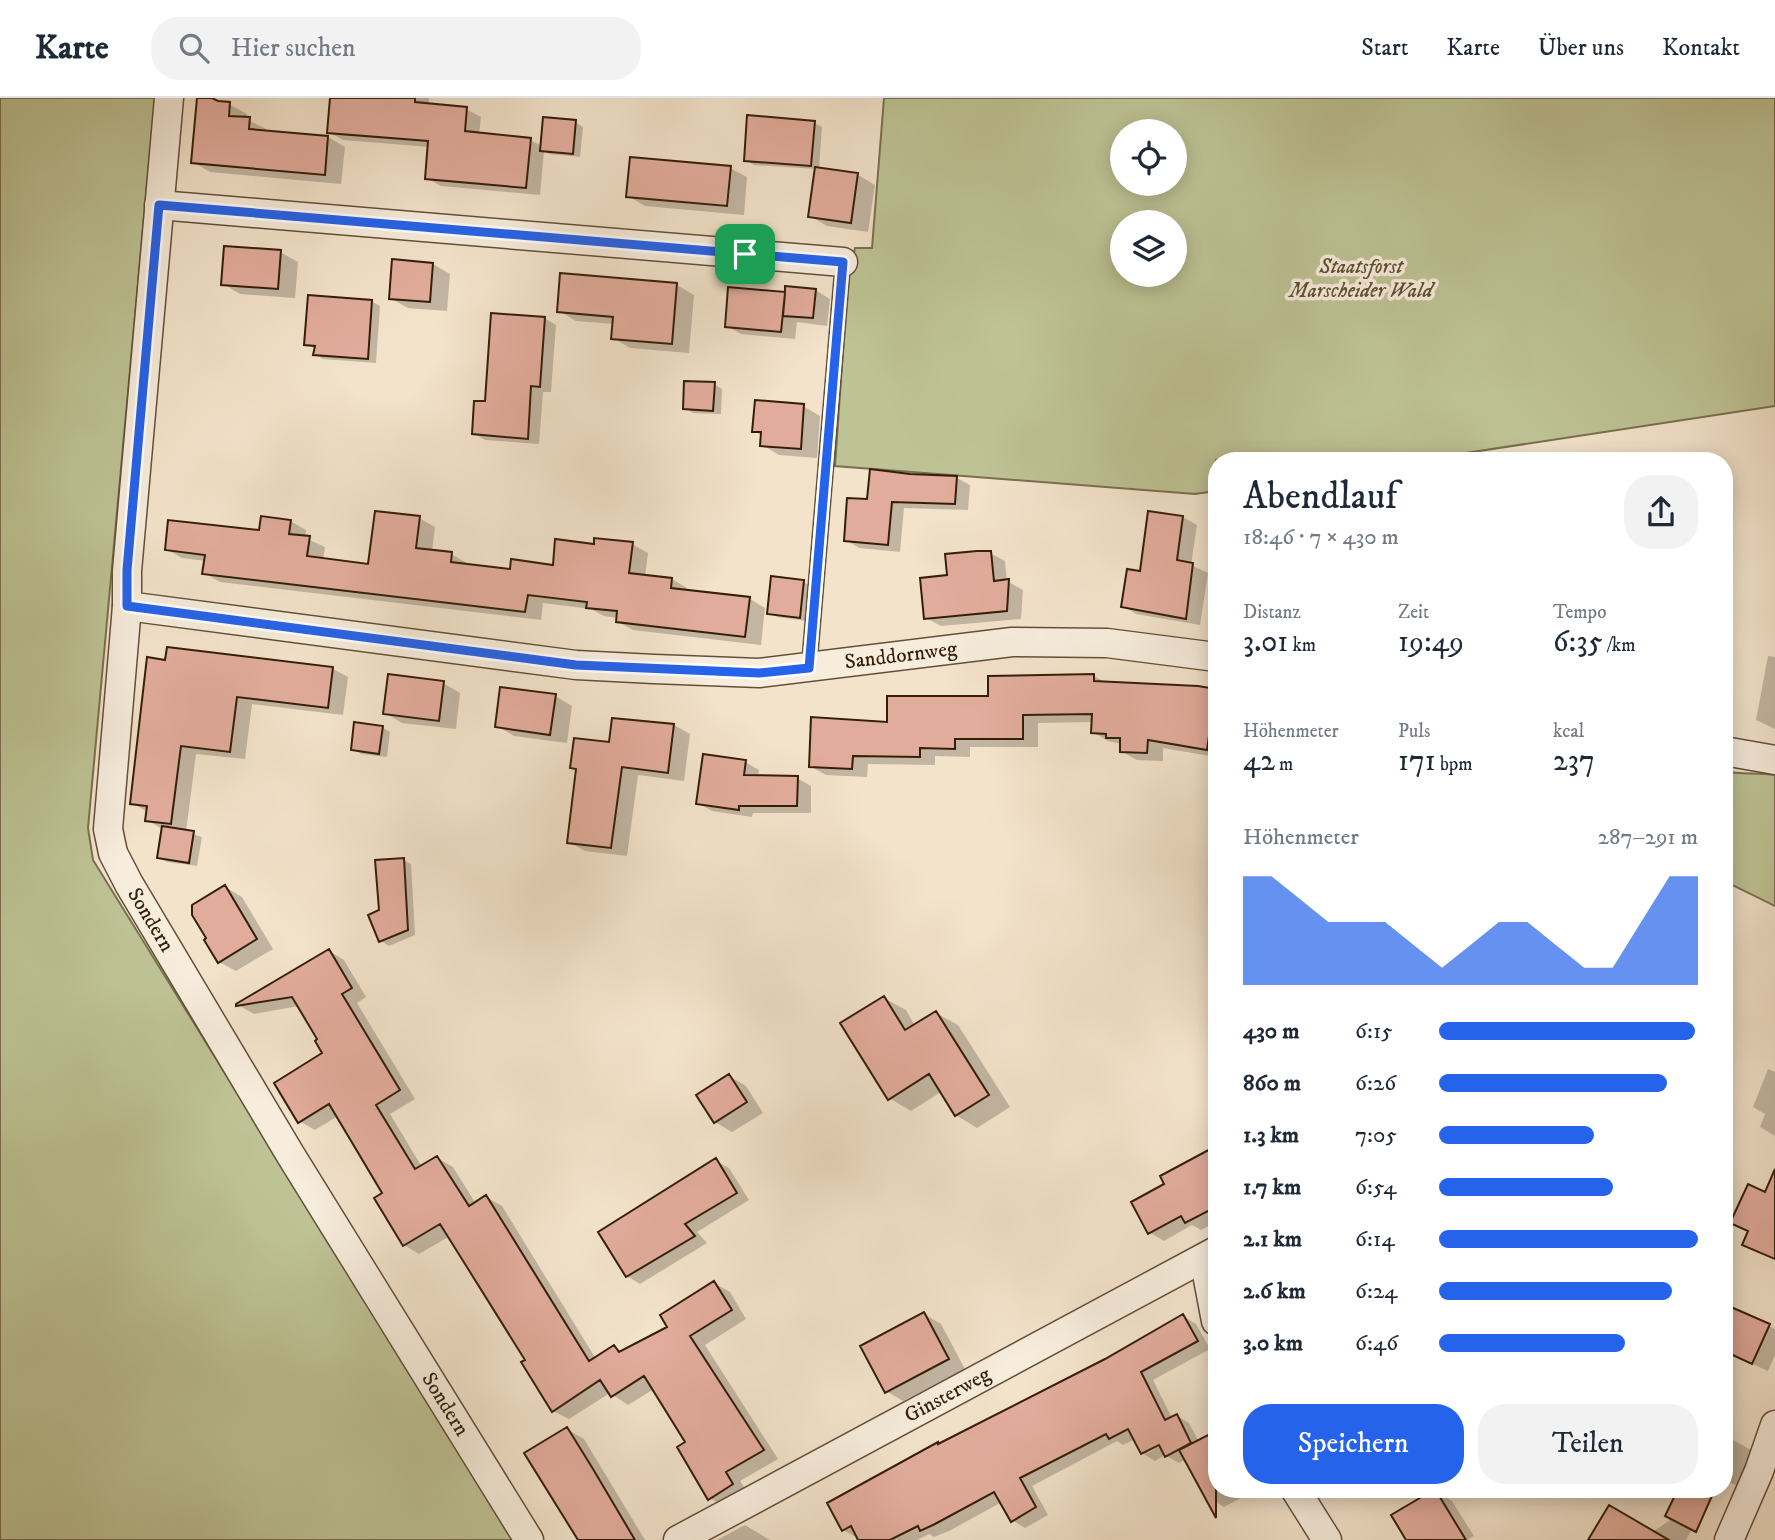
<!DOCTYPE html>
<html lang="de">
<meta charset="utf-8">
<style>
:root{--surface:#fff;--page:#f2f2f3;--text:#1f2937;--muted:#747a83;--line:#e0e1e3;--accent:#2563eb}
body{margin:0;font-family:"IM FELL DW Pica",serif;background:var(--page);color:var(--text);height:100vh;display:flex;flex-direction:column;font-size:26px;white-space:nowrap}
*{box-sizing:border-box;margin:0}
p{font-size:23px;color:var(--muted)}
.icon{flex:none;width:38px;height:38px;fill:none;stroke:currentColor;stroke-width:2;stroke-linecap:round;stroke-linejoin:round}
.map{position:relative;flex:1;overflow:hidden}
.panel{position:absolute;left:1208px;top:354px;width:525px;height:1046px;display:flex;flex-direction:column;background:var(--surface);border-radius:28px;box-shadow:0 4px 18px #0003}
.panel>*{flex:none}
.buttons{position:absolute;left:1110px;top:21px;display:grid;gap:14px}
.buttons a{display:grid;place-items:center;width:77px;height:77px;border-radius:50%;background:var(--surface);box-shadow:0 4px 18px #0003;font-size:35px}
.pin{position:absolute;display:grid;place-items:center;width:60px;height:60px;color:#fff;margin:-30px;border-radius:14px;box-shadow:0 4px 10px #0006}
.round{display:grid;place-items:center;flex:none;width:74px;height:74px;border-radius:28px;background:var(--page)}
.headline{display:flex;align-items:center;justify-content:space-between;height:119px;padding:0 35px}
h1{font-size:38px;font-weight:600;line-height:52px}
.figures{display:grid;grid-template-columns:repeat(3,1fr);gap:10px;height:119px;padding:7px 35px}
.figures div{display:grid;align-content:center}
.figures b{font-size:30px;font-weight:600}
.figures small{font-size:19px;font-weight:400}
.figures p{font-size:19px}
.chart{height:196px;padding:14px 35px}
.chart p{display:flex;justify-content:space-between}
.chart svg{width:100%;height:126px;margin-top:7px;fill:var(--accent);opacity:.7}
.action{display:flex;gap:14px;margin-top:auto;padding:14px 35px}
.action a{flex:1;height:80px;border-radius:28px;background:var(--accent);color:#fff;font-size:28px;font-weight:600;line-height:80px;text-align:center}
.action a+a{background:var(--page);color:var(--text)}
ul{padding:0 35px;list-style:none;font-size:23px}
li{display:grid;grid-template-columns:112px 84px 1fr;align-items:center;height:52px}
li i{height:18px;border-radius:9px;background:var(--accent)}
header{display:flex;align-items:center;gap:42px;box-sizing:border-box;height:98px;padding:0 35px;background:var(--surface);border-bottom:2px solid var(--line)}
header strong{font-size:33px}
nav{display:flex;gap:38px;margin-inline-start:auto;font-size:24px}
.search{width:490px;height:63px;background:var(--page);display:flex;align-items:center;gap:18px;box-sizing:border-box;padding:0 24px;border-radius:28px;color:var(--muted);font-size:26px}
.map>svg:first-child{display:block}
.green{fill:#bec395;stroke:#79704f;stroke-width:2;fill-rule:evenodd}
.shadow{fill:#0003;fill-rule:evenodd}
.building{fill:#e2ac9c;stroke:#341e09;stroke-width:2}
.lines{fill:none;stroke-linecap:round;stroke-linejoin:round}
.lane-casing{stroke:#644f3a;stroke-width:17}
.street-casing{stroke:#644f3a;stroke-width:31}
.lane{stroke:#f7eddd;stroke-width:14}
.street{stroke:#f7eddd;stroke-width:28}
.route-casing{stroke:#fff;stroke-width:14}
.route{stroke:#2563eb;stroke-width:9}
.labels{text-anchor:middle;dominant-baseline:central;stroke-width:7;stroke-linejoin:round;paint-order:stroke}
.park-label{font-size:21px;font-style:italic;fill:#5d5033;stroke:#f7eddd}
.street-label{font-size:21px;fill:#341e09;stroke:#f7eddd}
</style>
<header>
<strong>Karte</strong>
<div class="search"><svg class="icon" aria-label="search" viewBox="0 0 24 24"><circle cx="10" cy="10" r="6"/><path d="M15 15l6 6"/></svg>Hier suchen</div>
<nav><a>Start</a><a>Karte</a><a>Über uns</a><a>Kontakt</a></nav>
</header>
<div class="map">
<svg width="1775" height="1442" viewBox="0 0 1775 1442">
<rect width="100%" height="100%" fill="#f3e3cb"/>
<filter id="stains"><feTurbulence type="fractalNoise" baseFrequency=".00286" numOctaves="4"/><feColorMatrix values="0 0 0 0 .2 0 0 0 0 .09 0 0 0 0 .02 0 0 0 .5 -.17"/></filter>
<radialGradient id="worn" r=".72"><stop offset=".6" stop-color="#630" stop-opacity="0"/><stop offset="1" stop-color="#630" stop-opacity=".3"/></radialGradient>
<path class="green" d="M0 0H155L88 730 93 762 514 1442H0Z
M884 0H1775V308L1420 362H1216V393L1195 396 835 368 848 180 855 150H872ZM1122 33H1174V86H1122ZM1122 124H1174V177H1122Z
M1724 673C1742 677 1757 674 1775 677V808L1724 783Z"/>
<path class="shadow" d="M331 0H429V7L466 11 481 19 479 37 530 42 542 48 575 24 583 29 580 59 549 56 544 53 540 97 441 88 426 80 429 49 343 42 329 34Z
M229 6 247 16 246 21 266 31V34L328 39 345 49 341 86 210 74 193 64Z
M814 25 822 29 819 71 858 77 875 87 868 134 827 128 810 118 817 71 754 67 746 62Z
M730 70 747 79 744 117 645 108 628 98Z
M280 154 298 164 295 200 240 196 223 186Z
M433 166 450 176 447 213 408 210 390 200Z
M677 187 694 197 689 255 630 250 613 240 614 226 576 223 559 213Z
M730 191 786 196 815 192 830 201 827 228 797 224 795 241 741 236 726 228Z
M371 203 380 208 376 265 323 261 315 256 316 251 306 246Z
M544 220 556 227 551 294H543L539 346 485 342 473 335 486 305Z
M714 286 722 291 721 316 693 315 685 310Z
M803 308 820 318 817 360 779 357 762 347 763 338 754 333Z
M957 380 970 387 968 412 904 410 900 454 859 450 846 442 868 403Z
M1183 419 1197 427 1191 467 1208 475 1200 527 1136 516 1123 508 1141 475Z
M419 420 435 429 432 453 451 456 467 465V468L511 473 554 469 595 448 632 446 648 455 645 479 672 481 687 490V493L750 501 765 510 761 547 633 532 617 523 618 520 604 518 591 511 543 505 541 522 220 484 204 475 206 463 182 460 166 451 261 434 290 423 306 432 305 440 325 449 323 462 369 468Z
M990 455 1005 463 1007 483 1023 492 1021 521 941 528 926 520 949 479Z
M803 484 811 488 807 523 777 519 769 515Z
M168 551 333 571 348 579 343 617 252 606 245 661 196 656 186 734 202 739 197 768 167 764 159 759 162 731 147 722 148 714 132 705Z
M1768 558 1775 559V631L1756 622Z
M1094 578 1106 585 1198 590 1216 593V659L1163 650V663L1137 662 1121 653 1122 646 1108 643 1093 634 1094 624 1038 625V649H970V659L935 658V667L868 666 867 679 826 677 810 668 889 626 989 600Z
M443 585 460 595 456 631 402 625 385 615Z
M555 598 572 608 567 645 514 638 497 628Z
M674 627 690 636 684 683 638 677 627 758 585 753 569 744 578 673 572 669 610 646Z
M382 629 390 634 387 659 361 656 353 651Z
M745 664 759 672 758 679 797 680 811 688V715H753L752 719 712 713 698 705Z
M403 762 411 766 415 837 389 848 381 843 380 813Z
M225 789 242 799 273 851 236 873 219 864Z
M329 853 344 862 366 899 357 905 415 1001 390 1016 422 1069 437 1060 453 1069 476 1106 486 1099 502 1108 596 1261 614 1249 623 1254 669 1229 714 1185 730 1194 746 1221 705 1247 778 1361 740 1383 748 1395 725 1409 710 1400 687 1344 654 1291 628 1307 610 1295 569 1321 553 1313 527 1262 450 1138 419 1156 404 1147 384 1095 338 1018 315 1032 299 1023 325 956 319 942 299 908 254 916 238 907Z
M884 900 906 912 915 928 936 915 958 927 1010 1009 977 1030 956 1017 941 994 911 1013 889 1000Z
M1768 971 1775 974V1038L1760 1029 1765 1016 1753 1009Z
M729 978 746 988 763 1015 732 1034 715 1024Z
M1210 1054 1216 1057V1124L1201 1132 1192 1127 1164 1143 1149 1134 1167 1086Z
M716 1063 729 1070 749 1102 697 1134 707 1145 640 1186 627 1178Z
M1725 1208 1775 1231V1257L1768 1273 1724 1253Z
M924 1216 941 1226 965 1271 903 1303 886 1293Z
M1183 1218 1196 1226 1210 1251 1153 1282 1172 1320 1177 1318 1189 1325 1199 1344 1208 1339 1212 1342 1216 1339V1391H1258L1224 1409 1207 1399 1186 1361 1179 1365 1165 1357 1155 1363 1142 1355 1135 1341 1123 1347 1117 1343 1032 1388 1048 1417 1025 1430 1012 1422 1002 1404 949 1433 934 1439 929 1436 917 1442H860L858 1438 856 1439 843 1432 940 1347 1105 1262ZM1166 1342 1167 1345 1147 1355V1351Z
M567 1331 584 1341 645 1442H579Z
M1724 1337 1753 1353 1737 1388 1724 1381Z
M1445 1391H1470L1455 1400Z
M1434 1393 1452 1403 1474 1438 1467 1442H1408Z
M1683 1413 1698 1421 1686 1442H1641Z
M745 1427 770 1442H717Z"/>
<path class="building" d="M197 0H212L218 3 230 4 229 18 250 19 249 31 328 38 325 77 191 65Z
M330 0H415V4L467 9 465 33 531 40 526 90 425 81 428 43 327 35Z
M747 17 815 23 811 68 744 63Z
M543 19 576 22 573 56 540 53Z
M630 59 731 68 727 108 626 99Z
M815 69 858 75 851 125 808 119Z
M224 148 281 152 278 191 221 187Z
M392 161 433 165 430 204 389 201Z
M560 175 677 185 672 246 611 241 613 219 557 214Z
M785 188 816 191 813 220 783 218 785 195 781 234 725 229 728 189 785 194Z
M308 197 372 202 368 261 313 257 315 248 304 247Z
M491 215 545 219 540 289 531 288 528 341 472 336 474 303H485Z
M684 283 715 284 713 313 683 311Z
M755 302 804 306 801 351 760 348 761 334H752Z
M870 371 910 376 957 378 955 406 892 404 888 447 844 443 847 400 867 401Z
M375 413 420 418 416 450 452 454 451 464 510 471 511 461 553 467 555 441 594 446V440L633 444 629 475 672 480 671 490 750 499 745 539 616 524 617 513 586 510 587 504 528 497 525 514 202 476 205 457 165 452 168 422 259 432 261 418 291 422 289 436 310 438 307 458 368 466Z
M1148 413 1183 418 1177 462 1193 465 1186 521 1121 509 1127 471 1140 473Z
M977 453H991L994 483 1009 481 1007 513 924 521 920 480 947 477 945 456Z
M771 478 804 482 800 520 767 516Z
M167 549 333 569 328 610 237 599 230 654 181 648 171 726 145 723 147 708 130 706 147 559 165 562Z
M388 576 444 583 439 623 383 616Z
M1094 576V583L1198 588 1216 591V632L1210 631 1207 652 1148 642 1147 655 1120 654V640H1106V636L1091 635 1092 616 1023 617V641H955V651L920 650V659L853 658 852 671 809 669 811 619 887 624V598H988V578Z
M500 589 556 596 550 637 495 629Z
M612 620 674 626 668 675 622 669 611 750 567 745 576 671 570 670 574 640 609 644Z
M354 624 383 628 379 656 351 652Z
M703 656 746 662 744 677 798 678 797 708H739V712L696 706Z
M162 728 194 733 189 765 157 760Z
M404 760 408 832 379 844 368 817 379 812 375 762Z
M225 787 257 841 218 865 204 842 206 840 192 817V807Z
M329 851 352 890 342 896 400 992 376 1007 415 1071 437 1058 469 1108 486 1097 589 1263 614 1247 619 1254 667 1229 660 1217 714 1183 732 1212 690 1238 764 1352 726 1374 733 1386 708 1402 677 1349 685 1344 644 1278 611 1299 600 1282 552 1314 521 1264 525 1262 440 1126 403 1148 374 1100 382 1095 329 1006 298 1025 274 985 322 955 315 943 317 941 292 899 236 908V906Z
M884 898 905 932 936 913 989 997 955 1018 929 976 888 1002 840 925Z
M729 976 747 1004 714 1025 696 997Z
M1216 1048V1109L1185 1125 1181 1118 1148 1136 1131 1104 1164 1086 1160 1078Z
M716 1060 737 1095 685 1126 695 1138 626 1179 598 1134Z
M1775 1071V1161L1742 1147 1748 1133 1730 1125 1748 1086 1765 1094Z
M1724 1206 1770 1226 1752 1266 1724 1253Z
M924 1214 949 1261 885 1295 860 1248Z
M1183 1216 1198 1243 1141 1274 1165 1322 1177 1316 1191 1345 1165 1359 1159 1347 1141 1356 1128 1331 1109 1341 1106 1336 1020 1380 1036 1409 1011 1424 994 1394 935 1426 920 1433 918 1428 890 1442H858L851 1428 842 1433 827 1405 938 1344V1346L1105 1261Z
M567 1329 593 1371 635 1442H578L524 1355Z
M1208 1337 1216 1353V1420L1179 1352Z
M1435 1391 1466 1442H1406L1391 1417Z
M1678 1391H1715L1696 1434 1665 1418Z
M1609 1407 1669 1442H1588Z"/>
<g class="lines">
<g class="lane-casing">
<path id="lane" d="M809 570 843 164"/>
</g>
<g class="street-casing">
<g id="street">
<path id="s1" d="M169 0 127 473V508L108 731 113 755 129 786 290 1056 529 1442"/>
<path d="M159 107 843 164"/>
<path id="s2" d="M127 508 576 567 654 571 759 575 1012 544 1107 545 1216 559"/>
<path d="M1724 653 1775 662"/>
<path d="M1204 1160 1216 1223"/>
<path d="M1295 1391 1327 1442"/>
<path id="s3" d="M678 1442 1216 1153"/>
<path d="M1729 1442 1759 1373 1775 1327"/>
</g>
</g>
<use href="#lane" class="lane"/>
<use href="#street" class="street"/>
</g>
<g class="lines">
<g class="route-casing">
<path id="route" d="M159 107 843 164 809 570 759 575 576 567 127 508V472Z"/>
</g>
<use href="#route" class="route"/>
</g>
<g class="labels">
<g class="park-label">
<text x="1361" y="169">Staatsforst<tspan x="1361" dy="24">Marscheider Wald</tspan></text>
</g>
<g class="street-label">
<text stroke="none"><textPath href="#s2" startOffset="779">Sanddornweg</textPath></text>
<text stroke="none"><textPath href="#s1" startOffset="835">Sondern</textPath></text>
<text stroke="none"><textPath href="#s3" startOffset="306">Ginsterweg</textPath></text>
<text stroke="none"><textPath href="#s1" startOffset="1402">Sondern</textPath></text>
</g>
</g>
<rect width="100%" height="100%" filter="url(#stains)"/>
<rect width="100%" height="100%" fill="url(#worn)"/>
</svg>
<div class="buttons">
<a><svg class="icon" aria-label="locate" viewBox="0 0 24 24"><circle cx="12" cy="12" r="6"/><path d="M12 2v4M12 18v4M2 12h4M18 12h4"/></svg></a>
<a><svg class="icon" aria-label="layers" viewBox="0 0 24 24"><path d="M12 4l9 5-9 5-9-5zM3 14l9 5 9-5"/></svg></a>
</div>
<div class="pin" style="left:745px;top:156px;background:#1e9e55"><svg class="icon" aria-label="arrive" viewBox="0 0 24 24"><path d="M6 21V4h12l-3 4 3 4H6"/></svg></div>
<section class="panel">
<div class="headline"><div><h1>Abendlauf</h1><p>18:46 · 7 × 430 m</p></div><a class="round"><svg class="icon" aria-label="share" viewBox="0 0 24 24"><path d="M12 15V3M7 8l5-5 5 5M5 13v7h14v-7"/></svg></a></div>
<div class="figures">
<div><p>Distanz</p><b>3.01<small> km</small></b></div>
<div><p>Zeit</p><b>19:49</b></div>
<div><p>Tempo</p><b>6:35<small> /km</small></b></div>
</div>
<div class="figures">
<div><p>Höhenmeter</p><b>42<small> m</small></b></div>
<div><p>Puls</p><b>171<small> bpm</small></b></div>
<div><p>kcal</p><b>237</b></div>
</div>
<div class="chart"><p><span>Höhenmeter</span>287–291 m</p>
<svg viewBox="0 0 160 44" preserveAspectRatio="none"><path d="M0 44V6L10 6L20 14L30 22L40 22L50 22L60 30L70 38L80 30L90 22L100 22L110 30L120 38L130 38L140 22L150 6L160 6V44z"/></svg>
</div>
<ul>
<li><b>430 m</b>6:15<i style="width:99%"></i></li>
<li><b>860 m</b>6:26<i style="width:88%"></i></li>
<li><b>1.3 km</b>7:05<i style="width:60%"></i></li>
<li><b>1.7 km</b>6:54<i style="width:67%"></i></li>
<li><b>2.1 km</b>6:14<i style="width:100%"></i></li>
<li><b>2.6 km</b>6:24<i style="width:90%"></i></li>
<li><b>3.0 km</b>6:46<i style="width:72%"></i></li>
</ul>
<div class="action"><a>Speichern</a><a>Teilen</a></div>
</section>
</div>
